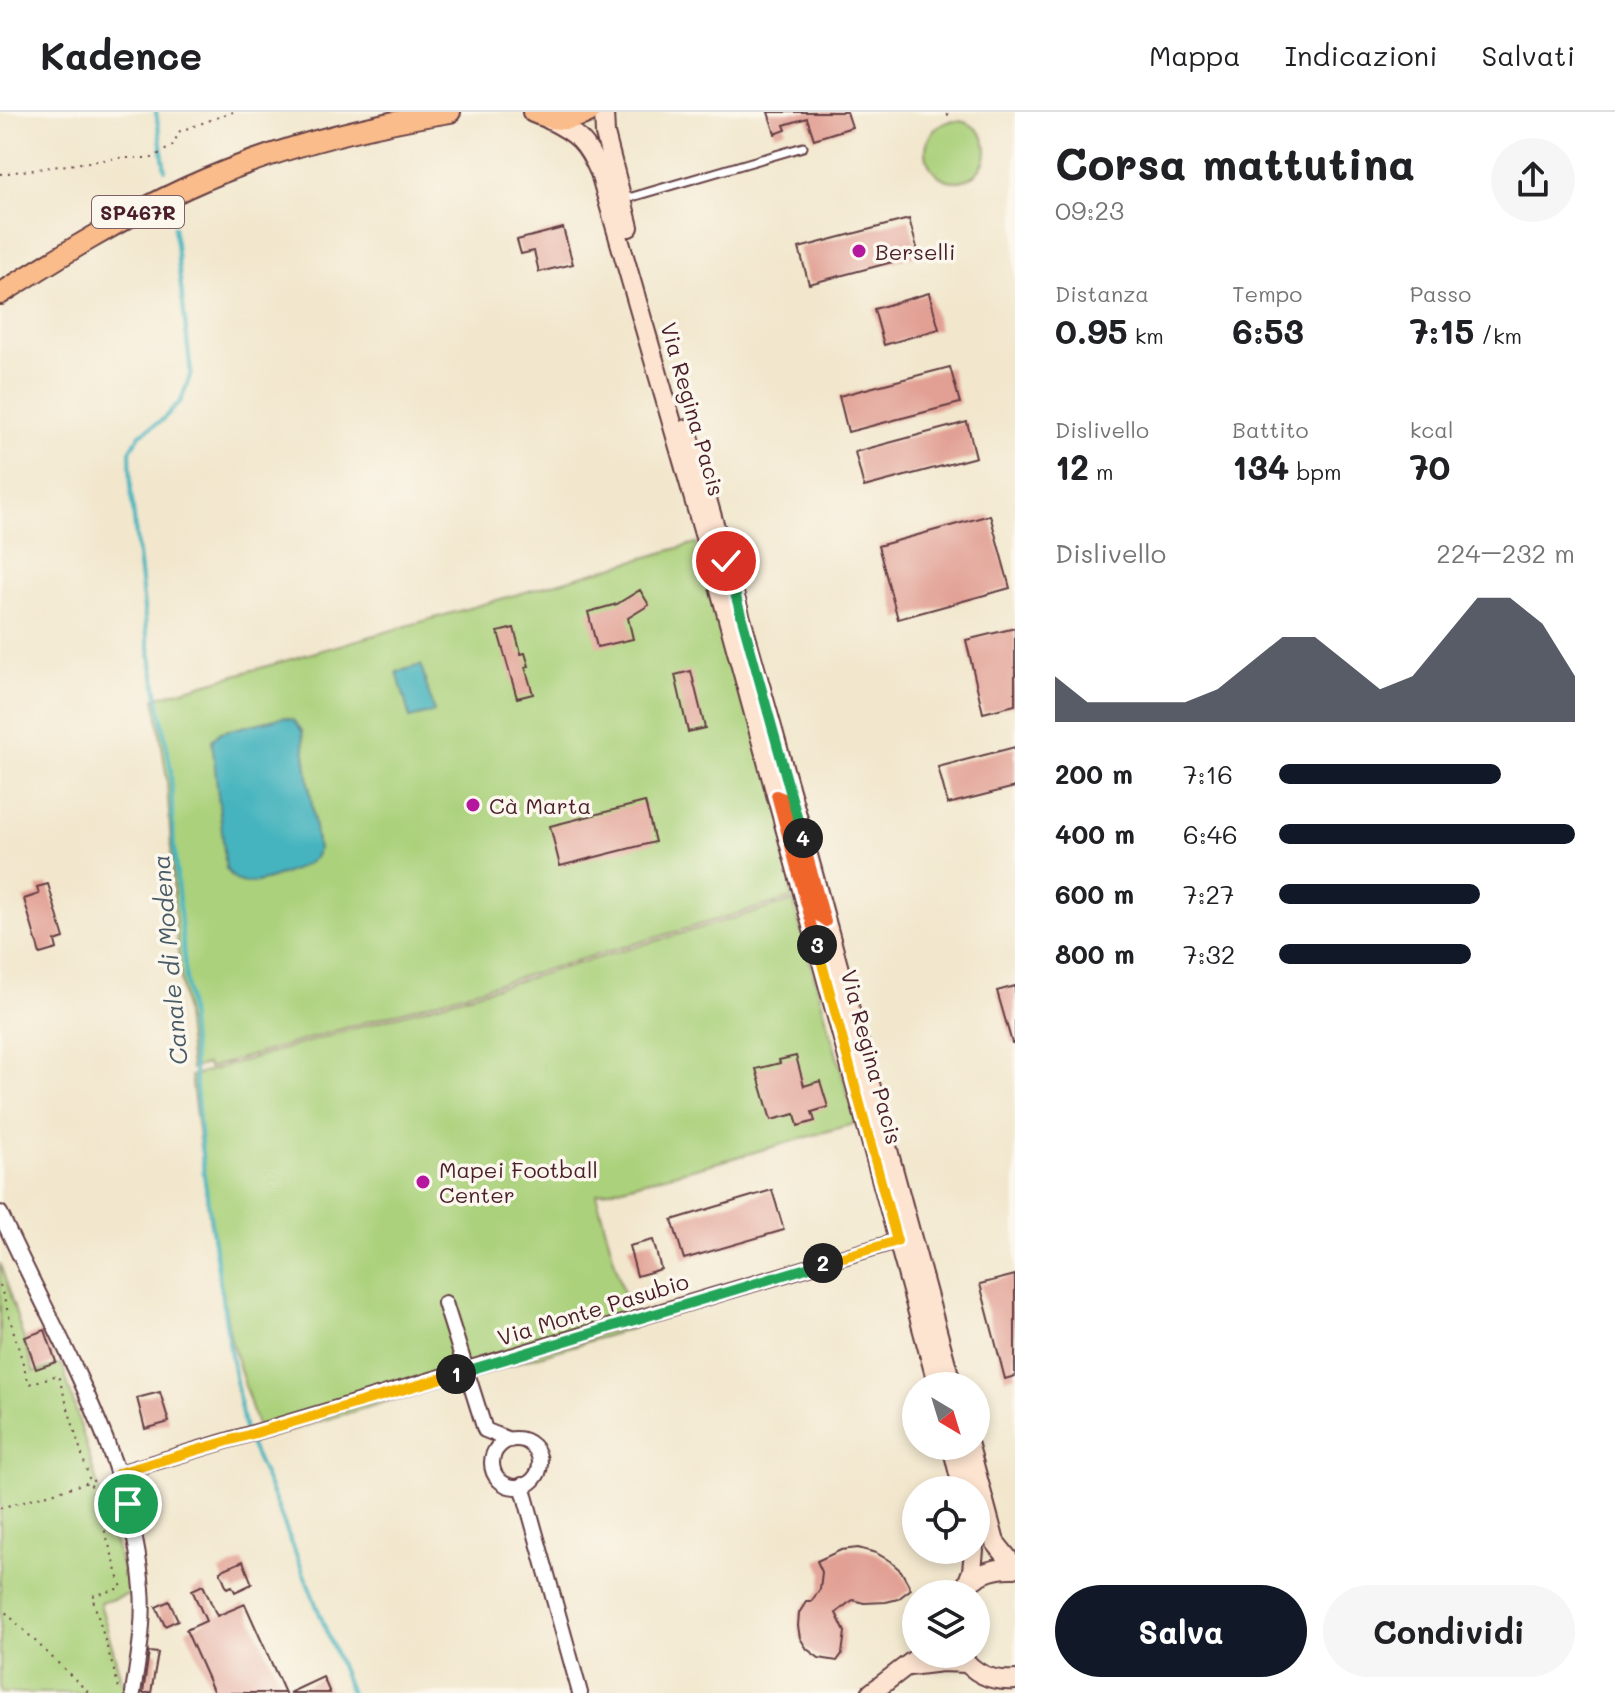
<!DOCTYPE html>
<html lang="it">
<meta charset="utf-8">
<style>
:root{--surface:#fff;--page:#f6f6f6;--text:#202124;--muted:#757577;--line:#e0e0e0;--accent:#111827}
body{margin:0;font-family:Mali,sans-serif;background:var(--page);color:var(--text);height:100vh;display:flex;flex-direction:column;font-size:30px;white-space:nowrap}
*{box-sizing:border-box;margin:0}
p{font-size:26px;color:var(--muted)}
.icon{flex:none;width:44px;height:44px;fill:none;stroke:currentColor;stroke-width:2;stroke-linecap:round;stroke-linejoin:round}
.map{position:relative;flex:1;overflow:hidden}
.drawer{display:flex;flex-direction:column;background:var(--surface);width:600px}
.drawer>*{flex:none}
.needle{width:52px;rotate:142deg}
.buttons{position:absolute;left:902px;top:1260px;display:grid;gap:16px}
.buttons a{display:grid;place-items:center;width:88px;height:88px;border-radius:50%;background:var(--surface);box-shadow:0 4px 12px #0003;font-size:40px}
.pin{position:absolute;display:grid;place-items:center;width:68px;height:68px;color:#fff;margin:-34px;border:4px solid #fff;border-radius:50%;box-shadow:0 2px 8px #0007}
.km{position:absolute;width:40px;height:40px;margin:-20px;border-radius:50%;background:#222;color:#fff;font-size:22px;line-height:40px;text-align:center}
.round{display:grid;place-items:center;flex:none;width:84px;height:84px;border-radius:42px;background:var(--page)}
.headline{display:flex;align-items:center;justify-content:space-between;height:136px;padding:0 40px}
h1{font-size:44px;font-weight:700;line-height:60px}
.metrics{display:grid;grid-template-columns:repeat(3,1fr);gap:12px;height:136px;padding:8px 40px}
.metrics div{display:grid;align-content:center}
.metrics b{font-size:34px;font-weight:700}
.metrics small{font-size:22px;font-weight:400}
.metrics p{font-size:22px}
.chart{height:224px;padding:16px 40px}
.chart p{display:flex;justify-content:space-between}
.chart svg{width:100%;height:144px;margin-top:8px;fill:var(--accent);opacity:.7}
.cta{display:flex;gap:16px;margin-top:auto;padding:16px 40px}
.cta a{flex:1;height:92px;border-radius:48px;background:var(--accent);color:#fff;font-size:32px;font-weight:700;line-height:92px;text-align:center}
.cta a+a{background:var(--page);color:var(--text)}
ul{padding:0 40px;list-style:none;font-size:26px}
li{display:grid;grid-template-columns:128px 96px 1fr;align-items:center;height:60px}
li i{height:20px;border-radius:10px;background:var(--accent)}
header{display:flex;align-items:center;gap:48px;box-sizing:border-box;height:112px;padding:0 40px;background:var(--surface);border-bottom:2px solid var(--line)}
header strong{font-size:38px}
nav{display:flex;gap:44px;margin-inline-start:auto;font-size:28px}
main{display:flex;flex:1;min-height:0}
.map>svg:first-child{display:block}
.green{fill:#abd17b;stroke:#7a7853;stroke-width:2}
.water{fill:#45b4be;stroke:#486a74;stroke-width:2}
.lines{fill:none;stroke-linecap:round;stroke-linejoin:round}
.stream{stroke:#45b4be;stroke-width:4}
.building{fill:#e2a094}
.lane-casing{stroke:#633d43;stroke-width:11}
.street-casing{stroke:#633d43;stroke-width:18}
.secondary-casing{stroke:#633d43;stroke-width:22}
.primary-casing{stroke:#633d43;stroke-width:24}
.path{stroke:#633d43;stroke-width:2;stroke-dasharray:2 6;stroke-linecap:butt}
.lane{stroke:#fff;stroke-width:7}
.street{stroke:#fff;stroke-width:14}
.secondary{stroke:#fde4d0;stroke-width:18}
.primary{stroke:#f9bc8a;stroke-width:20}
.split-1-casing{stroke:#fff;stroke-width:16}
.split-2-casing{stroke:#fff;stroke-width:16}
.split-3-casing{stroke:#fff;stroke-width:16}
.split-4-casing{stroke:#fff;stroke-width:16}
.split-5-casing{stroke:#fff;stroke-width:16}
.split-1{stroke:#f5b400;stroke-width:10}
.split-2{stroke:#22a559;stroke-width:10}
.split-3{stroke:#f5b400;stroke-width:10}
.split-4{stroke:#f0652b;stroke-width:10}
.split-5{stroke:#22a559;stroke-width:10}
.poi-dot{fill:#b5179e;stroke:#fbf7ec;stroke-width:3}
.labels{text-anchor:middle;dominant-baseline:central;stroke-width:7;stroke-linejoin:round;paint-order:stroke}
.shield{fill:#fbf7ec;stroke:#7f6065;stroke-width:2}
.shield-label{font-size:20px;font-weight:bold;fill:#4a1f2b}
.poi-label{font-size:22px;fill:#4a1f2b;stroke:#fbf7ec;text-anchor:start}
.street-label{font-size:22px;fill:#4a1f2b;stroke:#fbf7ec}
.water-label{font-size:24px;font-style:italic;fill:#485b66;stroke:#fbf7ec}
</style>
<header>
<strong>Kadence</strong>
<nav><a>Mappa</a><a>Indicazioni</a><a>Salvati</a></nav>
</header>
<main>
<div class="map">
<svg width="1015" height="1581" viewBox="0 0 1015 1581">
<rect width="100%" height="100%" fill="#fbf7ec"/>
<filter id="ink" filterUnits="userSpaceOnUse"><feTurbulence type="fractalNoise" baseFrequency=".0125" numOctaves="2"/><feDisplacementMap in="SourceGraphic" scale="16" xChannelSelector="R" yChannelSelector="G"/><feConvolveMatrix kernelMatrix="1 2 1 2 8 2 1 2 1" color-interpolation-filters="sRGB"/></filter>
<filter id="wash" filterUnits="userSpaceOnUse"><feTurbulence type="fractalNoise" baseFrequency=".006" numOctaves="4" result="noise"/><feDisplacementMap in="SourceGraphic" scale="32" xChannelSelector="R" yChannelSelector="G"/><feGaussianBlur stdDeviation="1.8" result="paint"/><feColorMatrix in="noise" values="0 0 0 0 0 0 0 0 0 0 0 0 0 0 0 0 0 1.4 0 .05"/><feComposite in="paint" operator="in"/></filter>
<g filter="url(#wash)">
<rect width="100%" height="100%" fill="#f2e7cd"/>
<path class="green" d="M926 39a30 30 0 1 1 60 0a30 30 0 1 1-60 0Z
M696 431 714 456 797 745 790 777 792 786 208 956 207 952 191 957 176 820 167 668 155 586Z
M793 789 856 1011 734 1046 596 1082 633 1216 261 1327 231 1228 209 1106 191 964Z
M0 1151 34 1260 62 1252 130 1482 100 1491 125 1581H0Z"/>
<path class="water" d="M421 553 434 600 410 606 397 560Z
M284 605 294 608 302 619 318 738 316 744C309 755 260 772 246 771 237 771 231 763 226 757L212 628 221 620Z"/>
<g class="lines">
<path class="stream" d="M156 0 165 58
M174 115 191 261 181 289 161 309 140 322 130 339 131 379 147 524 171 658 173 723 204 1063 229 1232 245 1319
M248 1327 269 1374 351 1581"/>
</g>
<g id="blocks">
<path class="building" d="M768 0H847L852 15 814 27 807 6 784 13 786 18 775 22Z
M909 107 919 143 809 172 799 136Z
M563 116 573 152 539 160 534 139 521 142 517 128Z
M929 181 939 217 884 233 874 197Z
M950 255 960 291 848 320 839 284Z
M967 310 976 345 864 375 855 340Z
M990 403 1010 476 898 507 878 434Z
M640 478 649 493 628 506 633 527 597 535 588 500 617 492Z
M514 516 521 542 525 541 529 554 525 555 533 582 517 586 498 520Z
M1015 516V593L983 601 966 528Z
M691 559 705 616 688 620 675 563Z
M1015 635V675L948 692 938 655Z
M645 690 655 730 560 754 550 714Z
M48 772 64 826 55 829 57 837 40 842 24 787 39 782 37 775Z
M1015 874V931H1012L997 879Z
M796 944 804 974 820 969 828 995 812 1000 815 1009 798 1014 795 1002 771 1008 756 957 780 951 779 948Z
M772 1078 784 1118 684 1147 672 1108Z
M653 1128 661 1157 637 1164 629 1134Z
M1015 1163V1264L1005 1267 980 1172Z
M45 1218 56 1250 36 1257 25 1225Z
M160 1280 169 1310 145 1317 137 1286Z
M858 1436 876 1441 890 1449 901 1459 911 1477 898 1487 886 1490 864 1491 853 1488 847 1492 836 1501 845 1520 842 1542 837 1549 819 1546 807 1537 800 1526 798 1514 799 1501 806 1490H811L820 1477 822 1460 817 1449 841 1438Z
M243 1449 252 1472 235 1480 232 1474 227 1476 220 1459Z
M203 1473 217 1504 245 1492 285 1581H214L186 1518 206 1509 192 1478Z
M169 1489 178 1508 165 1514 156 1495Z
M149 1540 158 1541 151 1581H143Z
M323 1565 330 1581H289Z"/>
</g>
</g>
<g filter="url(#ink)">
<use href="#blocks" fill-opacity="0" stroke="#633d43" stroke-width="2"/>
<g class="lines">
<g class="lane-casing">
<path id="lane" d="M625 87 803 35"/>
</g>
<g class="street-casing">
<path id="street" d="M0 1101C55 1223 131 1341 142 1477 145 1512 138 1547 133 1581
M445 1191 485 1318 510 1328
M492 1351a24 24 0 1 1 48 0a24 24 0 1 1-48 0Z
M119 1361 897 1129
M522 1373 580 1581"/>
</g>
<g class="secondary-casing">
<path id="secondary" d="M604 0 605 22 629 115
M548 7C577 21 587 30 600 61L719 474 938 1274
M687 317 802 721 952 1274
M952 1334 963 1378
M969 1334 995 1430 1015 1455
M967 1472 972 1459 974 1438
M959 1482C974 1463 991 1455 1015 1456
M960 1542C972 1561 992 1570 1015 1568
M909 1554 942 1550 966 1551
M871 1581 922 1542"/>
</g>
<g class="primary-casing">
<path id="primary" d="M533 0C553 9 570 10 589 0
M0 182C60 144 121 106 186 76 267 39 362 14 450 0"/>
</g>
<path class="path" d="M947 3 953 0
M0 62 119 46H152L172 34 180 19 233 0
M0 1173 29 1272 58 1263 122 1476 92 1484 119 1576
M0 1396 96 1368
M0 1495 89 1581"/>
<use href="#lane" class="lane"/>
<use href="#street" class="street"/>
<use href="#secondary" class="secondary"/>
<use href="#primary" class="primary"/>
</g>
</g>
<g class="lines" filter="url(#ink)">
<g class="split-1-casing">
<path id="split-1" d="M128 1392 119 1361 456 1262"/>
</g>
<g class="split-2-casing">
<path id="split-2" d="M456 1262 823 1151"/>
</g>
<g class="split-3-casing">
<path id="split-3" d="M817 833 897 1129 823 1151"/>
</g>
<g class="split-4-casing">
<path id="split-4" d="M803 726 826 810 819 805 786 687 776 683 817 833"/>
</g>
<g class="split-5-casing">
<path id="split-5" d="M726 449 803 726"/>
</g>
<use href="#split-1" class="split-1"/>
<use href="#split-2" class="split-2"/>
<use href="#split-3" class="split-3"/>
<use href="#split-4" class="split-4"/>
<use href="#split-5" class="split-5"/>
</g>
<g class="poi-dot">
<circle cx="859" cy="139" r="8"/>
<circle cx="473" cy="693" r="8"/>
<circle cx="423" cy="1070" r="8"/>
</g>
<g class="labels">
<rect class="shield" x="92" y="84" width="92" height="32" rx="6"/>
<g class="shield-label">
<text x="138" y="100">SP467R</text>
</g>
<g class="poi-label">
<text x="875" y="139">Berselli</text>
<text x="489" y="693">Cà Marta</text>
<text x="439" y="1057">Mapei Football<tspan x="439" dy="25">Center</tspan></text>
</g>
<g class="street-label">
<text transform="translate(693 297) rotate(74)">Via Regina Pacis</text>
<text transform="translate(872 945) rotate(75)">Via Regina Pacis</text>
<text transform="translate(593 1197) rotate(-17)">Via Monte Pasubio</text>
</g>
<g class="water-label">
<text transform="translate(169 848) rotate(-95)">Canale di Modena</text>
</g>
</g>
</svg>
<div class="buttons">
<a><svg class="needle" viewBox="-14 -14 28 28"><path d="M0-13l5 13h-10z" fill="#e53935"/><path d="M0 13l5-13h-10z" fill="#757577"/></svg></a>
<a><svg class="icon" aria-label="locate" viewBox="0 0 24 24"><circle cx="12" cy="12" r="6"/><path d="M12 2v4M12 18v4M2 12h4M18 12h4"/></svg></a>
<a><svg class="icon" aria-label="layers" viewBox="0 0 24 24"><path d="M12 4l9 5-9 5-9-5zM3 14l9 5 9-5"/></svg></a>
</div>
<div class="pin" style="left:128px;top:1392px;background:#1e9e55"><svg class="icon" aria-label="arrive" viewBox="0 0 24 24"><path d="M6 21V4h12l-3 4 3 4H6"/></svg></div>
<div class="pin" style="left:726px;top:449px;background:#d93025"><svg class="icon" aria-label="check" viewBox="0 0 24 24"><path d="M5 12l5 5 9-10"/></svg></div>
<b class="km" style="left:456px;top:1262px">1</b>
<b class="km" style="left:823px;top:1151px">2</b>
<b class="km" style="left:817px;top:833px">3</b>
<b class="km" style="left:803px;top:726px">4</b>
</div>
<section class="drawer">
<div class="headline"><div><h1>Corsa mattutina</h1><p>09:23</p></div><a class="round"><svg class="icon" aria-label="share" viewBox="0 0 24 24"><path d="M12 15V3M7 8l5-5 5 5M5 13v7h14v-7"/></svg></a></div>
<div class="metrics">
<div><p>Distanza</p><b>0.95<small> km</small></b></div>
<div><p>Tempo</p><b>6:53</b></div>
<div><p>Passo</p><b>7:15<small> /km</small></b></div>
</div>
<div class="metrics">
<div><p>Dislivello</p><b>12<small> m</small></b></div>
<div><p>Battito</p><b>134<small> bpm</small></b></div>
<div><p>kcal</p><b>70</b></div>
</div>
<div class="chart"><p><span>Dislivello</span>224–232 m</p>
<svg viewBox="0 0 160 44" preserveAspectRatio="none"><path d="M0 44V30L10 38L20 38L30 38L40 38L50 34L60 26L70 18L80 18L90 26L100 34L110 30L120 18L130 6L140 6L150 14L160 30V44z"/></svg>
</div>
<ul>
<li><b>200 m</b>7:16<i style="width:75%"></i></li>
<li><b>400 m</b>6:46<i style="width:100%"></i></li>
<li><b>600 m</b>7:27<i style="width:68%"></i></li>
<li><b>800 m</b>7:32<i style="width:65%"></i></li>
</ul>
<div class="cta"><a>Salva</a><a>Condividi</a></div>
</section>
</main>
